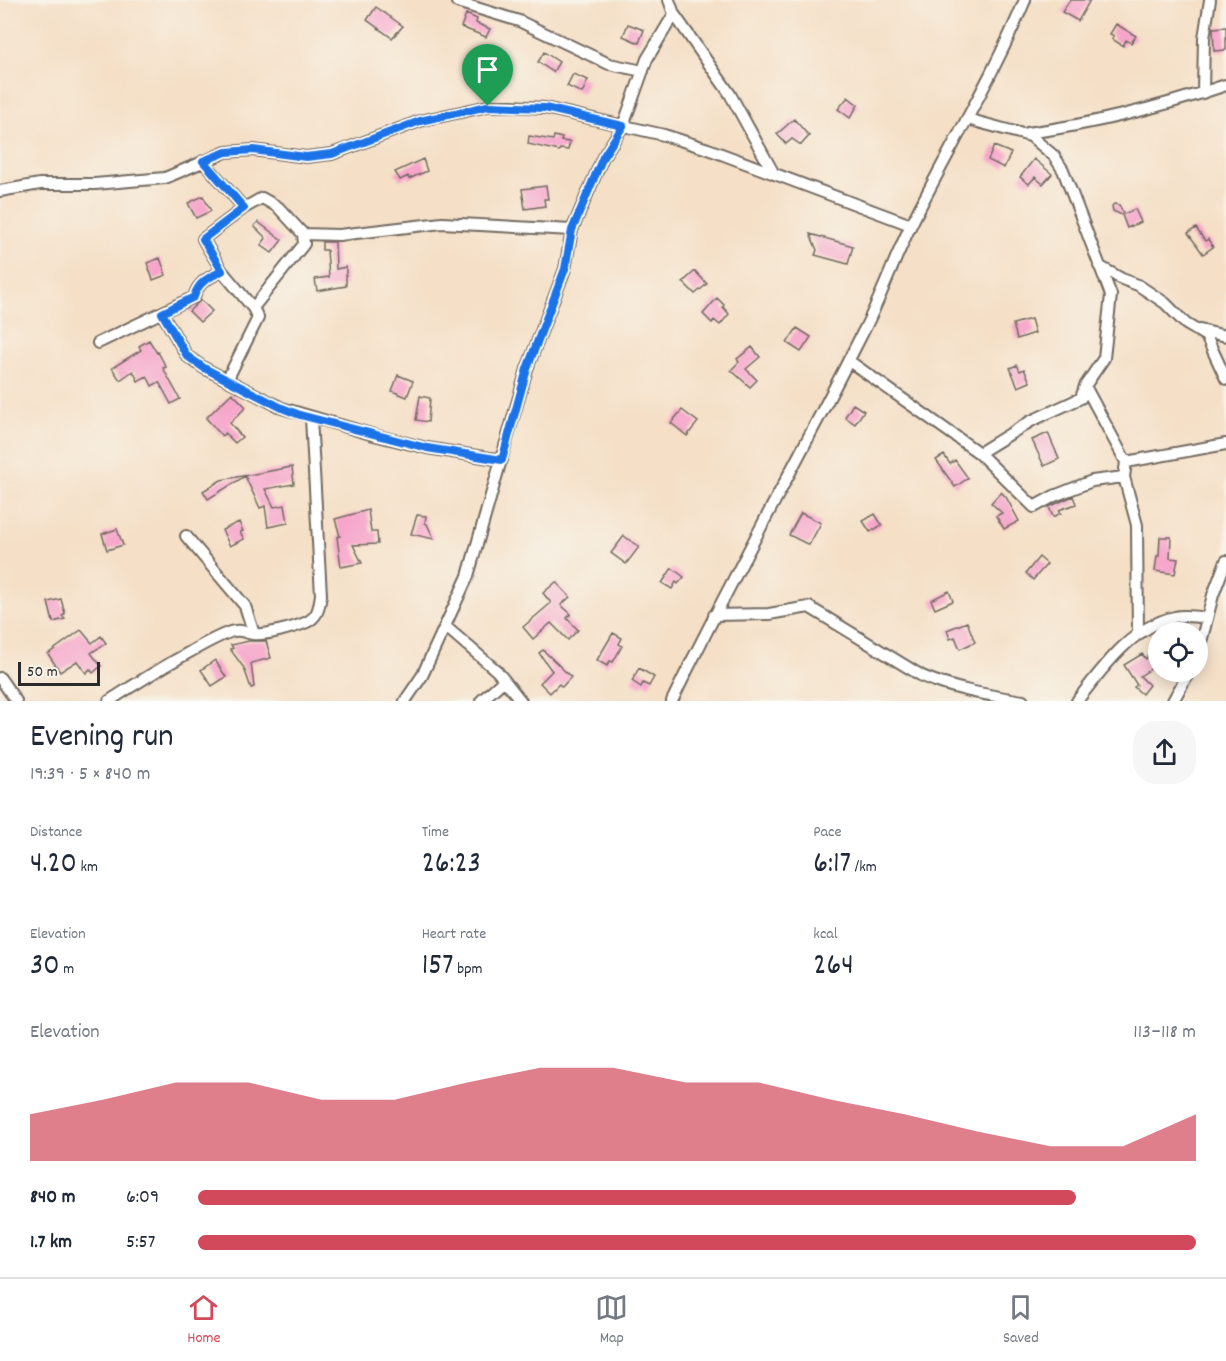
<!DOCTYPE html>
<meta charset="utf-8">
<style>
:root{--surface:#fff;--page:#f6f6f7;--text:#1f2937;--muted:#747a83;--line:#e0e1e3;--accent:#d1495b}
body{margin:0;font-family:Dekko,sans-serif;background:var(--page);color:var(--text);height:100vh;display:flex;flex-direction:column;font-size:22px;white-space:nowrap}
*{box-sizing:border-box;margin:0}
p{font-size:20px;color:var(--muted)}
.icon{flex:none;width:33px;height:33px;fill:none;stroke:currentColor;stroke-width:2;stroke-linecap:round;stroke-linejoin:round}
.map{position:relative;height:701px;overflow:hidden}
.details{display:flex;flex-direction:column;background:var(--surface);flex:1}
.details>*{flex:none}
.tools{position:absolute;left:1148px;top:622px;display:grid;gap:12px}
.tools a{display:grid;place-items:center;width:60px;height:60px;border-radius:50%;background:var(--surface);box-shadow:0 3px 15px #0003;font-size:30px}
.scale{position:absolute;left:18px;bottom:15px;width:82px;box-sizing:border-box;padding-left:6px;border:3px solid #2b2b2b;border-top:0;font-size:16px;line-height:21px;white-space:nowrap;color:#2b2b2b;-webkit-text-stroke:4px #f7f3e8;paint-order:stroke}
.pin{position:absolute;display:grid;place-items:center;width:51px;height:51px;color:#fff;margin:-62px -26px;border-radius:50% 50% 50% 0;rotate:-45deg;box-shadow:0 0 6px #0007}
.pin .icon{rotate:45deg}
.round{display:grid;place-items:center;flex:none;width:63px;height:63px;border-radius:24px;background:var(--page)}
.head{display:flex;align-items:center;justify-content:space-between;height:102px;padding:0 30px}
h1{font-size:33px;font-weight:600;line-height:45px}
.metrics{display:grid;grid-template-columns:repeat(3,1fr);gap:9px;height:102px;padding:6px 30px}
.metrics div{display:grid;align-content:center}
.metrics b{font-size:30px;font-weight:600}
.metrics small{font-size:16px;font-weight:400}
.metrics p{font-size:16px}
.chart{height:168px;padding:12px 30px}
.chart p{display:flex;justify-content:space-between}
.chart svg{width:100%;height:108px;margin-top:6px;fill:var(--accent);opacity:.7}
ul{padding:0 30px;list-style:none;font-size:20px}
li{display:grid;grid-template-columns:96px 72px 1fr;align-items:center;height:45px}
li i{height:15px;border-radius:8px;background:var(--accent)}
.tabs{display:flex;justify-content:space-around;align-items:center;height:84px;border-top:2px solid var(--line);background:var(--surface);font-size:16px;color:var(--muted)}
.tabs a{display:grid;justify-items:center;gap:3px}
.tabs .selected{color:var(--accent)}
.map>svg:first-child{display:block}
.building{fill:#f6a4ca}
.lines{fill:none;stroke-linecap:round;stroke-linejoin:round}
.minor-casing{stroke:#726a61;stroke-width:14}
.minor{stroke:#fff;stroke-width:10}
.route-casing{stroke:#fff;stroke-width:12}
.route{stroke:#1a73e8;stroke-width:8}
</style>
<div class="map">
<svg width="1226" height="701" viewBox="0 0 1226 701">
<rect width="100%" height="100%" fill="#f7f3e8"/>
<filter id="ink" filterUnits="userSpaceOnUse"><feTurbulence type="fractalNoise" baseFrequency=".0167" numOctaves="2"/><feDisplacementMap in="SourceGraphic" scale="12" xChannelSelector="R" yChannelSelector="G"/><feConvolveMatrix kernelMatrix="1 2 1 2 8 2 1 2 1" color-interpolation-filters="sRGB"/></filter>
<filter id="wash" filterUnits="userSpaceOnUse"><feTurbulence type="fractalNoise" baseFrequency=".008" numOctaves="4" result="noise"/><feDisplacementMap in="SourceGraphic" scale="24" xChannelSelector="R" yChannelSelector="G"/><feGaussianBlur stdDeviation="1.35" result="paint"/><feColorMatrix in="noise" values="0 0 0 0 0 0 0 0 0 0 0 0 0 0 0 0 0 1.4 0 .05"/><feComposite in="paint" operator="in"/></filter>
<g filter="url(#wash)">
<rect width="100%" height="100%" fill="#f5dfc6"/>
<g id="blocks">
<path class="building" d="M1070 0H1090L1078 21 1062 12Z
M376 7 403 26 392 38 367 20Z
M466 14 477 19 476 23 490 29 486 37 461 27Z
M628 24 644 30 639 43 623 36Z
M1116 24 1136 36 1131 43 1126 40 1123 46 1112 39 1114 36 1110 34Z
M1226 27V50L1214 51 1213 28Z
M544 52 559 62 553 72 538 62Z
M573 74 588 80 582 93 567 86Z
M848 97 858 105 850 118 838 109Z
M794 119 809 136 801 145 792 139 786 144 777 134Z
M529 136 553 140 554 136 562 138 561 141 570 142 568 150 560 149 559 151 528 144Z
M994 146 1011 153 1004 168 988 160Z
M423 159 427 171 409 179 408 176 400 180 395 172Z
M1034 159 1052 174 1043 184 1035 177 1029 184 1020 177Z
M546 186 548 199H544L545 206 525 209 522 189Z
M203 196 211 211 196 218 188 203Z
M1114 204 1119 205 1124 214 1135 209 1141 222 1127 228 1122 215 1113 211 1112 206Z
M258 222 282 240 272 253 261 245 266 238 254 226Z
M1196 228 1205 241 1208 239 1213 247 1203 254 1188 233Z
M810 234 853 246 848 264 815 255 817 250Z
M322 242H335L336 269 346 267V286L317 291 315 279 329 277 327 250H322Z
M160 258 166 275 153 280 147 263Z
M695 271 707 284 695 294 683 282Z
M717 298 724 305 723 307 729 314 720 325 714 320 712 323 703 314Z
M201 300 212 311 200 322 189 311Z
M1031 319 1035 333 1017 339 1013 324Z
M797 328 811 337 801 352 787 343Z
M149 340 157 353 158 352 166 367 163 368 180 399 171 404 159 382 152 386 147 376 138 381 133 371 120 380 112 368 141 350 139 346Z
M752 347 760 357 746 369 757 380 750 387 731 370 739 362 737 359Z
M1017 365 1020 371 1024 369 1030 382 1018 387 1010 368Z
M398 375 413 381 407 397 392 391Z
M232 393 246 407 230 423 242 437 235 443 225 433 222 436 206 418Z
M420 396 430 398 428 422 416 420Z
M853 404 864 411 855 424 845 417Z
M682 410 698 422 687 436 671 423Z
M1048 433 1059 459 1044 466 1032 440Z
M944 455 950 464 955 460 968 478 955 487 936 460Z
M292 467 294 484 265 489 274 507 285 505 288 523 268 527 265 506 260 508 245 476 208 499 203 491 221 480Z
M1001 492 1006 497 1019 521 1004 529 996 516 1002 513 991 503Z
M1073 496 1076 504 1059 510 1061 513 1053 517 1049 507Z
M368 510 371 532H377L378 544 353 545 362 563 341 567 337 537 340 536 335 519Z
M801 513 821 523 809 545 789 535Z
M875 514 882 525 870 532 863 521Z
M417 515 426 516 425 523 427 524 434 539 411 534Z
M239 522 243 531 240 532 244 539 230 546 222 530Z
M117 529 123 545 107 550 102 534Z
M624 536 639 547 626 564 611 553Z
M1160 537H1171L1170 558 1178 559 1175 574 1155 571 1157 556H1159Z
M1039 557 1047 564 1033 580 1026 573Z
M672 568 684 577 678 584 676 582 672 589 662 583Z
M556 582 570 597 561 605 571 614 567 618 578 630 568 640 551 623 533 639 523 627 551 603 543 593Z
M949 591 953 601 935 609 931 600Z
M61 599 65 614 62 616 65 619 53 622 48 602Z
M967 622 975 642 960 649 955 637 950 639 947 630Z
M81 630 92 643 101 636 106 643 91 653 101 666 93 673 90 669 86 673 77 661 60 672 48 654Z
M613 633 622 638 619 644 622 646 613 662 610 661 607 666 597 660Z
M249 641H266L271 658 251 663 254 687 251 688 244 668 230 649 233 648 231 645Z
M543 650 571 677 562 687 559 684 550 693 540 683 552 671 539 653Z
M1152 650 1158 654V664L1140 676 1149 685 1142 694 1134 687 1137 685 1124 665 1142 654 1146 659Z
M215 660 226 677 212 686 201 670Z
M639 668 654 677 649 686 643 683 641 687 632 681Z"/>
</g>
</g>
<g filter="url(#ink)">
<use href="#blocks" fill-opacity="0" stroke="#726a61" stroke-width="1.5"/>
<g class="lines">
<g class="minor-casing">
<path id="minor" d="M669 0 674 14 730 94 774 174
M457 2 519 21 609 64 643 71
M1203 93 1204 38 1210 0
M967 119 1030 136 1027 133C1095 124 1161 107 1226 85
M203 161 244 208 262 198 278 207 303 234 304 244 253 308
M0 191 40 184H95L165 178 226 152 253 150 306 157 332 154 420 121 488 106H511L545 108 664 135 708 149 911 225
M303 234 339 235 442 223 572 230
M1099 266 1122 279 1138 285 1165 303 1186 324 1206 336 1226 379
M162 313 187 356 204 368 282 408 374 435 427 448 502 460
M1200 330 1226 336
M98 343 194 297C198 282 208 278 222 271
M849 361 979 453 1034 507 1054 496 1092 481 1124 477
M227 380 258 318 253 308 222 271 203 239 244 208
M1085 386 1126 462 1124 477 1137 525 1138 635
M979 453 1031 421 1081 398 1085 386 1104 358 1111 295 1063 170 1054 156 1027 133
M1126 462 1226 444
M186 536 245 606 254 634
M714 615 769 614 809 607 922 676C955 690 988 695 1023 701
M446 627 497 671 521 701
M1197 658 1213 595 1226 561
M0 678 16 701
M109 701C135 684 161 668 188 653 202 645 216 637 230 632 239 629 244 632 253 634 264 636 296 627 307 622 319 616 319 606 321 595L311 418
M405 701 422 676 468 576 527 369 565 269 572 230 603 157 623 126 647 59 674 14
M481 701 503 681
M672 701C732 577 800 457 862 334 881 298 894 259 912 223 949 149 993 77 1025 0
M1077 701C1103 668 1131 627 1175 617 1185 614 1197 618 1207 617
M1173 701 1189 672"/>
</g>
<use href="#minor" class="minor"/>
</g>
</g>
<g class="lines" filter="url(#ink)">
<g class="route-casing">
<path id="route" d="M488 106 545 108 623 126 603 157 572 230 565 269 527 369 502 460 427 448 300 415 282 408 204 368 187 356 162 313 194 297C198 282 208 278 222 271L203 239 244 208 203 161 226 152 253 150 306 157 332 154 420 121Z"/>
</g>
<use href="#route" class="route"/>
</g>
</svg>
<div class="tools">
<a><svg class="icon" aria-label="locate" viewBox="0 0 24 24"><circle cx="12" cy="12" r="6"/><path d="M12 2v4M12 18v4M2 12h4M18 12h4"/></svg></a>
</div>
<div class="scale">50 m</div>
<div class="pin" style="left:488px;top:106px;background:#1e9e55"><svg class="icon" aria-label="arrive" viewBox="0 0 24 24"><path d="M6 21V4h12l-3 4 3 4H6"/></svg></div>
</div>
<section class="details">
<div class="head"><div><h1>Evening run</h1><p>19:39 · 5 × 840 m</p></div><a class="round"><svg class="icon" aria-label="share" viewBox="0 0 24 24"><path d="M12 15V3M7 8l5-5 5 5M5 13v7h14v-7"/></svg></a></div>
<div class="metrics">
<div><p>Distance</p><b>4.20<small> km</small></b></div>
<div><p>Time</p><b>26:23</b></div>
<div><p>Pace</p><b>6:17<small> /km</small></b></div>
</div>
<div class="metrics">
<div><p>Elevation</p><b>30<small> m</small></b></div>
<div><p>Heart rate</p><b>157<small> bpm</small></b></div>
<div><p>kcal</p><b>264</b></div>
</div>
<div class="chart"><p><span>Elevation</span>113–118 m</p>
<svg viewBox="0 0 160 44" preserveAspectRatio="none"><path d="M0 44V25L10 19L20 12L30 12L40 19L50 19L60 12L70 6L80 6L90 12L100 12L110 19L120 25L130 32L140 38L150 38L160 25V44z"/></svg>
</div>
<ul>
<li><b>840 m</b>6:09<i style="width:88%"></i></li>
<li><b>1.7 km</b>5:57<i style="width:100%"></i></li>
</ul>
</section>
<nav class="tabs">
<a class="selected"><svg class="icon" aria-label="home" viewBox="0 0 24 24"><path d="M3 11l9-7 9 7M6 9v11h12V9"/></svg>Home</a>
<a><svg class="icon" aria-label="map" viewBox="0 0 24 24"><path d="M3 6l6-2 6 2 6-2v14l-6 2-6-2-6 2zM9 4v14M15 6v14"/></svg>Map</a>
<a><svg class="icon" aria-label="saved" viewBox="0 0 24 24"><path d="M7 4h10v16l-5-4-5 4z"/></svg>Saved</a>
</nav>
